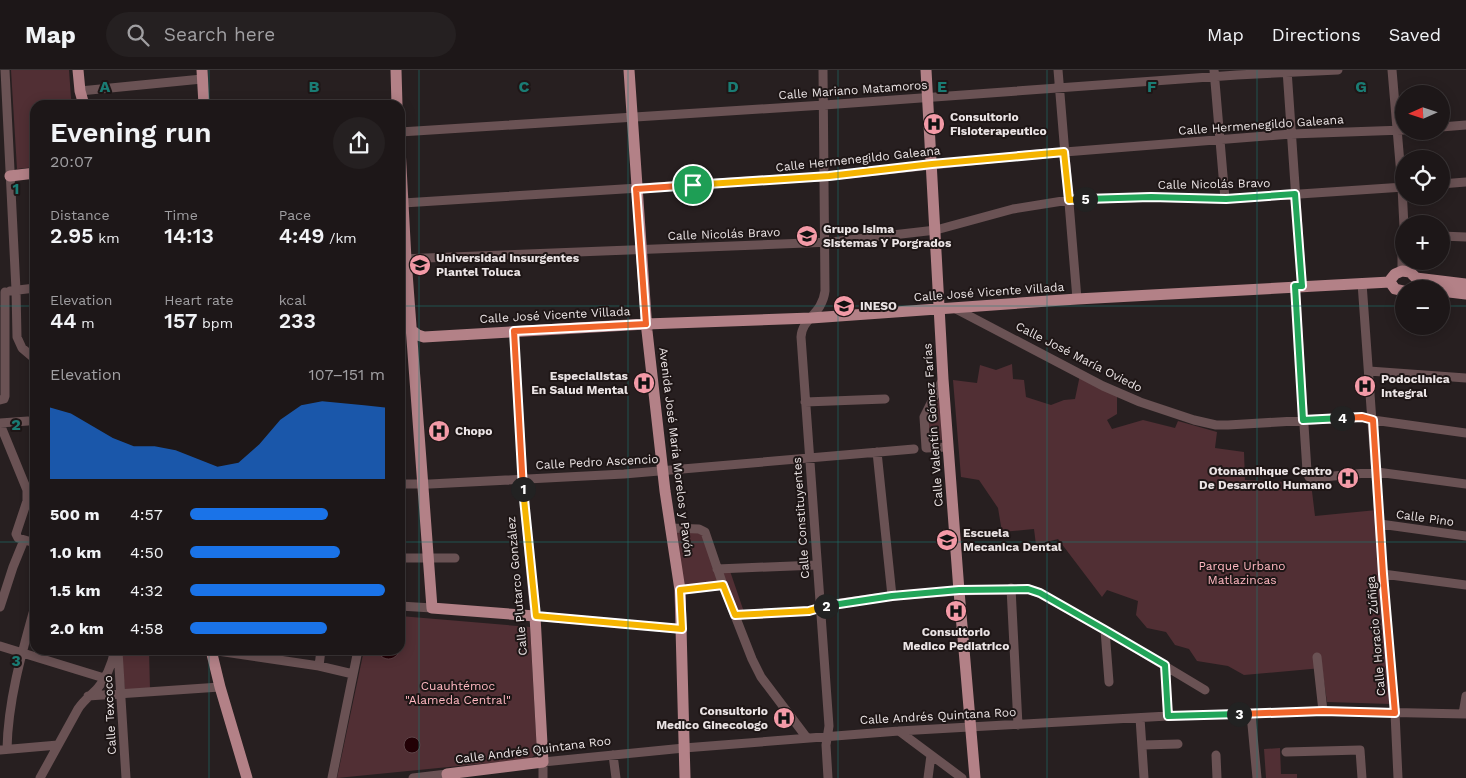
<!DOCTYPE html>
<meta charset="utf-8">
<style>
:root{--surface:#1d1718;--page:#252021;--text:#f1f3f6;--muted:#a09fa2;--line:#3b3637;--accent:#1a73e8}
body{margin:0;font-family:"Work Sans",sans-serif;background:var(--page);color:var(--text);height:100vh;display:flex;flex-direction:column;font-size:19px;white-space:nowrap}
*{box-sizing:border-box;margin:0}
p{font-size:16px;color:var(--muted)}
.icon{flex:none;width:28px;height:28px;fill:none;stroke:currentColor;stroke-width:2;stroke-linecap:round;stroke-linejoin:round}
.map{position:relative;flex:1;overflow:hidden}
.panel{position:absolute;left:30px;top:30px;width:375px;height:555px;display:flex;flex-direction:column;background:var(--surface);border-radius:15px;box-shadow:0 2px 12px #0003,0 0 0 1px var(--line)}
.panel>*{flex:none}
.needle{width:32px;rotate:267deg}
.tools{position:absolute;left:1395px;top:15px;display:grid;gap:10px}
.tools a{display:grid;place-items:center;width:55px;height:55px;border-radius:50%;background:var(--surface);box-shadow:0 2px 12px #0003,0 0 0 1px var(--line);font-size:25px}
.pin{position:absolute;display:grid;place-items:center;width:42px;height:42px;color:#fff;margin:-21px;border:2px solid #fff;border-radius:50%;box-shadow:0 1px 5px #0007}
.km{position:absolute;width:25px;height:25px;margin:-12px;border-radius:50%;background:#222;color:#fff;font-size:14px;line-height:25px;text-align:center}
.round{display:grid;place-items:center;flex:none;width:52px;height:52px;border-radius:26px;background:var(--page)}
.overview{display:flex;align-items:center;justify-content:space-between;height:85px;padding:0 20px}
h1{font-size:28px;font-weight:600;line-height:38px}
.stats{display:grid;grid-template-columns:repeat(3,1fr);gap:8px;height:85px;padding:5px 20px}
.stats div{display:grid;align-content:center}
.stats b{font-size:21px;font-weight:600}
.stats small{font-size:14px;font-weight:400}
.stats p{font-size:14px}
.chart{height:140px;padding:10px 20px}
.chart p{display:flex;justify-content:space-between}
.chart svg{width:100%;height:90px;margin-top:5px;fill:var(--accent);opacity:.7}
ul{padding:0 20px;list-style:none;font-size:16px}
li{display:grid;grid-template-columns:80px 60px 1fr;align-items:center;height:38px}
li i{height:12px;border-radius:6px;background:var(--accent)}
header{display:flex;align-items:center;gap:30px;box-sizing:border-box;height:70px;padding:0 25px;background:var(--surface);border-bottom:1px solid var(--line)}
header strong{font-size:24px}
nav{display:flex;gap:28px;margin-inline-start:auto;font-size:18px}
.search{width:350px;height:45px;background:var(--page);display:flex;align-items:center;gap:12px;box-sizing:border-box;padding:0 18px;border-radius:28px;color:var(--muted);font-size:19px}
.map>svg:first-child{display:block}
.green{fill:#512f34}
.water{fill:#220005;stroke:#5e4448}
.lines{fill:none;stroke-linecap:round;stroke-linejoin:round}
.minor{stroke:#6a5254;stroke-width:9}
.major{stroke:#b38187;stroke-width:11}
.split-1-casing{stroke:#fff;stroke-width:10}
.split-2-casing{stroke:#fff;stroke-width:10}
.split-3-casing{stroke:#fff;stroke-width:10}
.split-4-casing{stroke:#fff;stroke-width:10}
.split-5-casing{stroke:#fff;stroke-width:10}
.split-6-casing{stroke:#fff;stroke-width:10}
.split-1{stroke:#f0652b;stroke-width:6}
.split-2{stroke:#f5b400;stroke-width:6}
.split-3{stroke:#22a559;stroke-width:6}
.split-4{stroke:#f0652b;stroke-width:6}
.split-5{stroke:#22a559;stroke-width:6}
.split-6{stroke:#f5b400;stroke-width:6}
.grid{fill:none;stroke:#1a7c74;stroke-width:1;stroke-opacity:0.55}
.labels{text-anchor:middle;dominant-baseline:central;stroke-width:4;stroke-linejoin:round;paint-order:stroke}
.street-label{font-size:12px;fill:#ebe4e5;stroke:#1e1616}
.poi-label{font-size:12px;font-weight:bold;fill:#ebe4e5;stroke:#1e1616;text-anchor:start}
.park-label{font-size:12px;fill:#ffb8c1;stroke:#1e1616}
.grid-label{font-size:16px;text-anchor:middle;font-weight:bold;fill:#1a7c74;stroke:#1e1616;stroke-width:4;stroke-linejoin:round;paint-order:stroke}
</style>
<header>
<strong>Map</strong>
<div class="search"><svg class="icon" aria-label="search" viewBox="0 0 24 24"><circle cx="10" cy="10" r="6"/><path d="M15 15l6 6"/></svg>Search here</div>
<nav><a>Map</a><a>Directions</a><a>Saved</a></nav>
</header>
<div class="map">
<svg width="1466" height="708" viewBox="0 0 1466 708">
<rect width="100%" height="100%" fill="#271f20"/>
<path class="green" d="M11 0H69L71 28 73 35H35V97L17 99Z
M1012 294 1013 309 1024 310 1026 327 1051 335 1064 330 1075 329 1080 305 1117 324V344L1107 350 1112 359 1143 350 1175 358 1178 351 1217 362 1215 378 1244 382 1245 410 1311 413 1315 446 1377 440 1391 634 1327 632 1322 598 1244 605 1228 596 1197 591 1189 579 1175 575 1166 562 1147 558 1136 545 1138 531 1107 520 1102 527 1058 469 1036 475 1034 459 1002 462 998 438 979 410 961 407 953 310 977 313 980 295 996 300Z
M940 327 942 370 930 371 928 347Z
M675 461H702L720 513 684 517Z
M730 501 744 542H737L722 502Z
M400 546 530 557 537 683 530 689 337 708 364 580H400Z
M121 580H149L150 620 125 621Z
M1280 678 1281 704H1297V708H1266L1264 679Z"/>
<path class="water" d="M377 580H400C395 592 382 592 377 580Z
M404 675a8 8 0 1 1 16 0a8 8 0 1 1-16 0Z"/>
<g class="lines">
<path class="minor" d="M5 0 16 220 17 267 22 278 35 289
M823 0 825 221C822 245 802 248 801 267L829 656 826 675 828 708
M1058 0 1077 229
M1214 0 1225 129
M1287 0 1302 216
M1392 0 1402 117 1404 157 1402 166V201
M80 21 202 9
M1441 57 1466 55
M400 62 824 35 1237 5 1338 0
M1441 114 1466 112
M403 133 829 106 1027 85 1291 64 1404 60
M1441 166 1466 167
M400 189 831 172 936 160 1013 139 1069 130 1151 127 1225 129 1404 117
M1409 191 1410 202
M1362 213 1383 504 1395 643 1398 708
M1295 217 1307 401 1309 407 1312 408 1377 402 1466 414
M10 221 35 218
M956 239 1103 316 1140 332 1194 350 1216 355H1228L1362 347 1373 350 1466 363
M514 261C519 357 525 452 535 546L682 559
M1369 301 1466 308
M943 309 924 347 926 378 948 377
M0 330 4 329 5 326V222
M805 332 885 329
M0 353 28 351
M0 354 27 420V431L16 464 18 468 35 473
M877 382 892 526
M400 414H430L624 404 914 379
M1380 454 1466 466
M670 458 699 459 705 462 723 515 752 589 761 607 807 668
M400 488H455
M717 499 817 495
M1383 504 1466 515
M1011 518 1018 655
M680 520 723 515
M400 536 432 538
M0 537 13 497 24 470
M735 545 809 541 833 534 892 526 959 521 1028 519 1039 523 1105 560 1205 620
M1105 560 1109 612
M0 576 104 608
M211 580 319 596 353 604
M118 581 126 708
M1317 587 1323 641
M1165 595 1168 646
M319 596 321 580
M88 626 220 617
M1251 644 1257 708
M1463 644 1466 626
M1140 648 1144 708
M899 661 962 708
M1143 675 1178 674
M7 679C8 630 22 582 35 536
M0 680 58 675
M1286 682 1360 680 1362 708
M613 685 616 708
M1216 685 1217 708
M40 708 78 639C83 631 90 626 97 619 106 609 112 593 115 580
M332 708 358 580
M413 708 447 704
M543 708V692L684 678 899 661 1168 646 1323 641 1466 644
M928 708 931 685"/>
<path class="major" d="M78 0 80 21 84 35
M202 0 204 35
M396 0 397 35
M629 0 647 261 665 421 680 520 685 708
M926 0 943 309 959 521 975 708
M400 78 406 189 432 538 535 546 543 692 447 704 448 708
M10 106 35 103
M1390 212 1391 209 1395 204 1402 201 1410 202 1416 208 1466 214
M1390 212 1395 219 1404 221
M1414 219H1420
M1441 221 1466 224
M400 251 418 265 424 267 646 254 811 248 1077 229 1390 212
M211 580 220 617 247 708"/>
</g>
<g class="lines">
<g class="split-1-casing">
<path id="split-1" d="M523 419 514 261 646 254 636 119 693 115"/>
</g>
<g class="split-2-casing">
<path id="split-2" d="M523 419 536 546 682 559 680 520 723 515 735 545 809 541 826 536"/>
</g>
<g class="split-3-casing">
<path id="split-3" d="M826 536 892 526 959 520 1028 519 1040 523 1105 560 1165 595 1168 646 1239 644"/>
</g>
<g class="split-4-casing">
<path id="split-4" d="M1239 644 1323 641 1395 643 1383 504 1373 350 1362 347 1342 348"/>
</g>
<g class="split-5-casing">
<path id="split-5" d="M1085 129 1151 127 1226 129 1295 124 1302 216H1295L1303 350 1342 348"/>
</g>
<g class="split-6-casing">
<path id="split-6" d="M693 115 829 106 932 94 1064 82 1069 130 1085 129"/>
</g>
<use href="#split-1" class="split-1"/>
<use href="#split-2" class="split-2"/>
<use href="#split-3" class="split-3"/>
<use href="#split-4" class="split-4"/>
<use href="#split-5" class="split-5"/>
<use href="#split-6" class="split-6"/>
</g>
<path class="grid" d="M209 0V35M419 0V708M628 0V708M838 0V708M1047 0V708M1257 0V708M0 236H35M400 236H1404M1441 236H1466M0 472H35M400 472H1466M209 580V708"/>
<defs>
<g id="hospital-disc" transform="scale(1.125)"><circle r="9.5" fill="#f39aa7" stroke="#1e1616"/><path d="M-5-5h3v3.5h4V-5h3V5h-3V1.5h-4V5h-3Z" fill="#111"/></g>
<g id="university-disc" transform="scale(1.125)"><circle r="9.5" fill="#f39aa7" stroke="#1e1616"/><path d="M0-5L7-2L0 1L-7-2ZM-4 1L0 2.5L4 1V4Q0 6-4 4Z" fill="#111"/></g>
</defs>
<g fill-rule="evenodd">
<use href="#hospital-disc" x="934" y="54"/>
<use href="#university-disc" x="807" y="166"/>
<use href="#university-disc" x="420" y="195"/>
<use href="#university-disc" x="844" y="236"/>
<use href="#hospital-disc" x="644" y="313"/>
<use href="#hospital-disc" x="1365" y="316"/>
<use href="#hospital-disc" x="439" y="361"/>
<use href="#hospital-disc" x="1348" y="408"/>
<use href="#university-disc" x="947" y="470"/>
<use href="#hospital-disc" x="956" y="541"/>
<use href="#hospital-disc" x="784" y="648"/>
</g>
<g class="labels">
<g class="street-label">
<text transform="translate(853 20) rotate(-4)">Calle Mariano Matamoros</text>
<text transform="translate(1261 55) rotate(-4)">Calle Hermenegildo Galeana</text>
<text transform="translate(858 89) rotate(-6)">Calle Hermenegildo Galeana</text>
<text transform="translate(1214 114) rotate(-1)">Calle Nicolás Bravo</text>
<text transform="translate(724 164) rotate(-2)">Calle Nicolás Bravo</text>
<text transform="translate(989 222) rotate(-4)">Calle José Vicente Villada</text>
<text transform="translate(555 245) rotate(-3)">Calle José Vicente Villada</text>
<text transform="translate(1079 287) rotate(27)">Calle José María Oviedo</text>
<text transform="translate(933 355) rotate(-94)">Calle Valentín Gómez Farías</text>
<text transform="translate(676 382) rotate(83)">Avenida José María Morelos y Pavón</text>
<text transform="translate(597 392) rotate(-3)">Calle Pedro Ascencio</text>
<text transform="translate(801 448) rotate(-94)">Calle Constituyentes</text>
<text transform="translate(1425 448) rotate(8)">Calle Pino</text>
<text transform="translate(517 516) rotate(-95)">Calle Plutarco González</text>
<text transform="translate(1376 566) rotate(-95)">Calle Horacio Zúñiga</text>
<text transform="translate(110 645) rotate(-93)">Calle Texcoco</text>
<text transform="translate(938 646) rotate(-3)">Calle Andrés Quintana Roo</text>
<text transform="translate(533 680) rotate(-7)">Calle Andrés Quintana Roo</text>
</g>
<g class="poi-label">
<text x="950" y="47">Consultorio<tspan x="950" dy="14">Fisioterapeutico</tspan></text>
<text x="823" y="159">Grupo Isima<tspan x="823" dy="14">Sistemas Y Porgrados</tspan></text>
<text x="436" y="188">Universidad Insurgentes<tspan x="436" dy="14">Plantel Toluca</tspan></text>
<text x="860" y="236">INESO</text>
<text x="628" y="306" text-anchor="end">Especialistas<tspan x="628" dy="14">En Salud Mental</tspan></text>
<text x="1381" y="309">Podoclinica<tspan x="1381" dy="14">Integral</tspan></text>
<text x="455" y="361">Chopo</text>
<text x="1332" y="401" text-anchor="end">Otonamihque Centro<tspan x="1332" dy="14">De Desarrollo Humano</tspan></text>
<text x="963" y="463">Escuela<tspan x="963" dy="14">Mecanica Dental</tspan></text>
<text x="956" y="562" text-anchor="middle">Consultorio<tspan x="956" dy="14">Medico Pediatrico</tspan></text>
<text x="768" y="641" text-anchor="end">Consultorio<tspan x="768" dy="14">Medico Ginecologo</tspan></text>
</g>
<g class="park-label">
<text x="1242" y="496">Parque Urbano<tspan x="1242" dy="14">Matlazincas</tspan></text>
<text x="458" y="616">Cuauhtémoc<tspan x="458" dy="14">"Alameda Central"</tspan></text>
</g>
</g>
<g class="grid-label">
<text x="105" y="22">A</text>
<text x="314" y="22">B</text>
<text x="524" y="22">C</text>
<text x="733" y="22">D</text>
<text x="942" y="22">E</text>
<text x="1152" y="22">F</text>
<text x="1361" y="22">G</text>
<text x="16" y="124">1</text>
<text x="16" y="360">2</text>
<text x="16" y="596">3</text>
</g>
</svg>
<div class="tools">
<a><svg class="needle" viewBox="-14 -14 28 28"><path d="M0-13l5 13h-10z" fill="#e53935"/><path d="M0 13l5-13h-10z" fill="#a09fa2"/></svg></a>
<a><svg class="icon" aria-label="locate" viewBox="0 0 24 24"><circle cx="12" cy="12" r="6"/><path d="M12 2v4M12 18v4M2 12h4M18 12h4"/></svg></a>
<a>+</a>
<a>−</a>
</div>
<div class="pin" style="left:693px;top:115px;background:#1e9e55"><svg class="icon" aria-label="arrive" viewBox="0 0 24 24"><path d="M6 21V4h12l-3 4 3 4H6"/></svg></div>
<b class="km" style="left:523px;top:419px">1</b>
<b class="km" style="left:826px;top:536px">2</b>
<b class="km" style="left:1239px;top:644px">3</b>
<b class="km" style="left:1342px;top:348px">4</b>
<b class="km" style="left:1085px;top:129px">5</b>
<section class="panel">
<div class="overview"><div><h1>Evening run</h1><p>20:07</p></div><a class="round"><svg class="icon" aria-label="share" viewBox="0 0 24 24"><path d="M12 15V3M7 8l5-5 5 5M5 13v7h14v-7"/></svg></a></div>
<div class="stats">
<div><p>Distance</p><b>2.95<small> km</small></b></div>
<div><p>Time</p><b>14:13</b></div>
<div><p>Pace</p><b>4:49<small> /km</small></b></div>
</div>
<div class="stats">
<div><p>Elevation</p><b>44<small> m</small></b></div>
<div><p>Heart rate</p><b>157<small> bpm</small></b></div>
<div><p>kcal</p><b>233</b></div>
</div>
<div class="chart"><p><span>Elevation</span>107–151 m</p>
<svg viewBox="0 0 160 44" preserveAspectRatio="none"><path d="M0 44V9L10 12L20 18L30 24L40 28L50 28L60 30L70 34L80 38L90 36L100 27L110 15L120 8L130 6L140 7L150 8L160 9V44z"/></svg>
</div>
<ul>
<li><b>500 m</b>4:57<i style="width:71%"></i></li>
<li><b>1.0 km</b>4:50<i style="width:77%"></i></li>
<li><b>1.5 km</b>4:32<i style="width:100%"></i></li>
<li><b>2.0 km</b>4:58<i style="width:70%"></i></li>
</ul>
</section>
</div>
